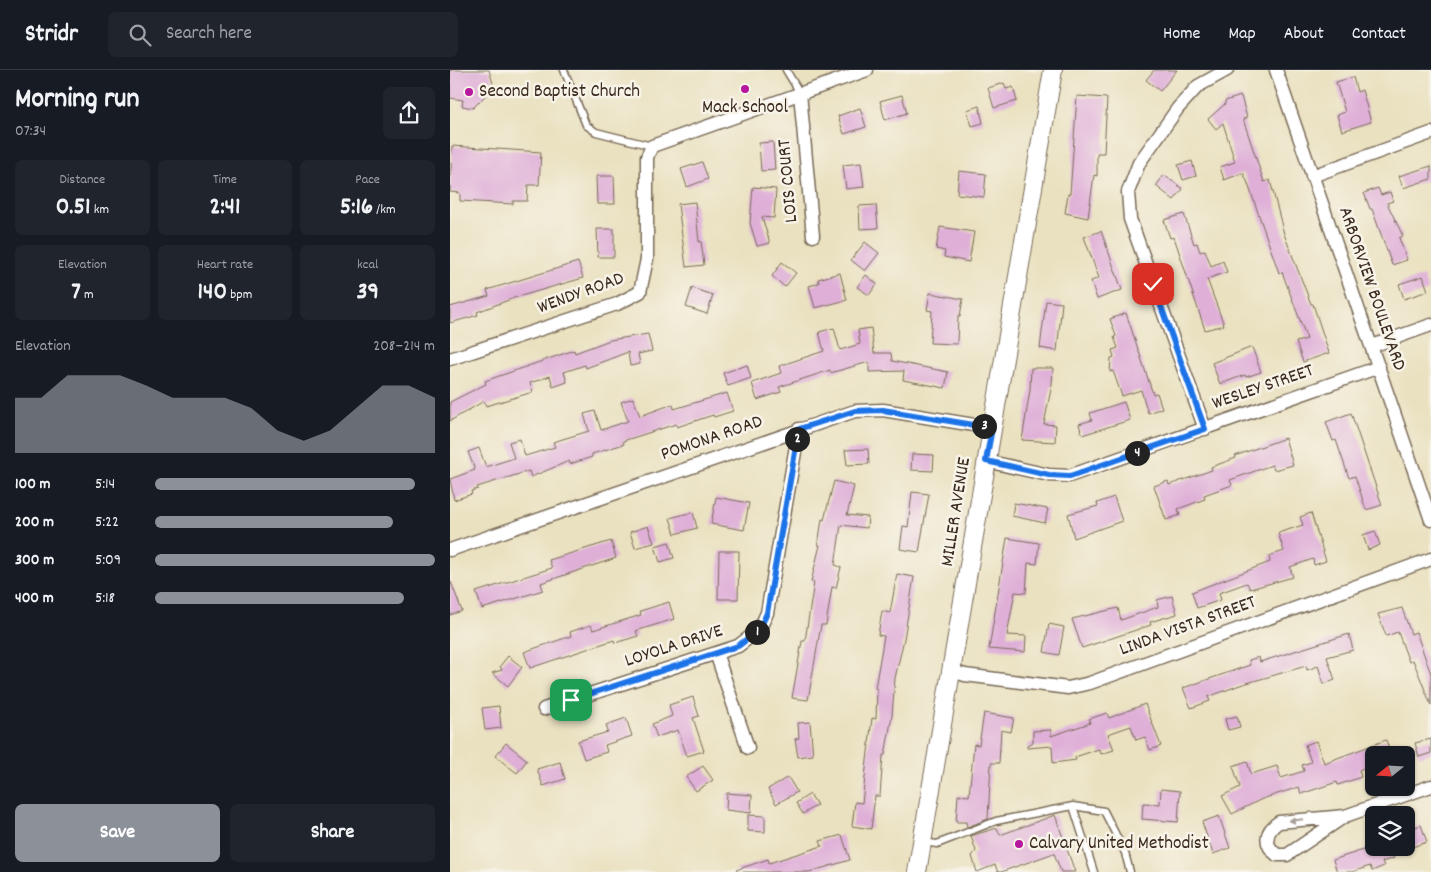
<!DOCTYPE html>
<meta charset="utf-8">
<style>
:root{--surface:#171b24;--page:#20242c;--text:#f1f3f6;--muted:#9ea1a6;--line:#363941;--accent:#8c9099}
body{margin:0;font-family:Dekko,sans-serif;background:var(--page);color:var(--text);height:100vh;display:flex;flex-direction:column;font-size:19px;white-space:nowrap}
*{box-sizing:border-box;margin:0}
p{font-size:16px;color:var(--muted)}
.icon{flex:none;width:28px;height:28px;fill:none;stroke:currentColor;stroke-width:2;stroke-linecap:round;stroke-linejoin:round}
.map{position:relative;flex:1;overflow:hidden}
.side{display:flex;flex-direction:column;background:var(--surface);width:450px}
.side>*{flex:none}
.needle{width:32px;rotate:252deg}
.controls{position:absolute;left:915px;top:676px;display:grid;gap:10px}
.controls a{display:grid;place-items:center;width:50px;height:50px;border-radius:8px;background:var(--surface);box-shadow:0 1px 4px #0004;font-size:25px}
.pin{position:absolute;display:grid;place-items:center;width:42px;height:42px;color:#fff;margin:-21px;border-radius:10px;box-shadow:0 2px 8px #0006}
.km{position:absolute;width:25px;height:25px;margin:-12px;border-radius:50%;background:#222;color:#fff;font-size:14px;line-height:25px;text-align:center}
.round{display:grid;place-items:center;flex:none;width:52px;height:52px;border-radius:8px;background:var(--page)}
.head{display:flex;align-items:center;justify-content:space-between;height:85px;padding:0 15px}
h1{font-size:28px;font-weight:700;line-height:38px}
.stats{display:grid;grid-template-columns:repeat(3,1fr);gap:8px;height:85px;padding:5px 15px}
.stats div{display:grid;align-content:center;border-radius:8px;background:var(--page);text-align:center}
.stats b{font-size:25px;font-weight:700}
.stats small{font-size:14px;font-weight:400}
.stats p{font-size:14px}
.chart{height:140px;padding:10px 15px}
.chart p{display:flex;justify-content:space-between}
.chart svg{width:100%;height:90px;margin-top:5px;fill:var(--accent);opacity:.7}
.cta{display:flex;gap:10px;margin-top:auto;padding:10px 15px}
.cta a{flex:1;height:58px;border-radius:8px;background:var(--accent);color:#fff;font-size:20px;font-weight:700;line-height:58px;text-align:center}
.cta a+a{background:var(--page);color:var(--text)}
ul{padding:0 15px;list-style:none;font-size:16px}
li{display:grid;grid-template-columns:80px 60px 1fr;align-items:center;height:38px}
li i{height:12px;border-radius:6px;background:var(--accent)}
header{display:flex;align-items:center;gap:30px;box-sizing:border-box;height:70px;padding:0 25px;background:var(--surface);border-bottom:1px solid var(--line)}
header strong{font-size:24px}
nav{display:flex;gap:28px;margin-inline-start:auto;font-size:18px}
.search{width:350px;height:45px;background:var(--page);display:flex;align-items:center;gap:12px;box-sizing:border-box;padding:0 18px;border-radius:8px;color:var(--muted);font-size:19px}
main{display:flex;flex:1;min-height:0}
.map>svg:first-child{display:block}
.building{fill:#dfafd8}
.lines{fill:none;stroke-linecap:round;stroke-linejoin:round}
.service-casing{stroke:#786a57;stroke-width:9}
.minor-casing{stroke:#786a57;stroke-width:15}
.secondary-casing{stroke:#786a57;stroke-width:20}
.service{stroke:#fff;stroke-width:6}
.minor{stroke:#fff;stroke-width:12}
.secondary{stroke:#fff;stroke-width:18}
.oneway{fill:#a79f9a}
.route-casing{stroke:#fff;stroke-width:10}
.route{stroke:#1a73e8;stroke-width:6}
.poi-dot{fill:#b5179e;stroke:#f7f3e8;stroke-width:2}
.labels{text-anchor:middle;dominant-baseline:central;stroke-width:5;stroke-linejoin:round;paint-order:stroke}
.poi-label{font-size:19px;fill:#3b2a1e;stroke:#f7f3e8;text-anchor:start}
.street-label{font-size:19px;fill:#3b2a1e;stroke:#f7f3e8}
</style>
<header>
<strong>Stridr</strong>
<div class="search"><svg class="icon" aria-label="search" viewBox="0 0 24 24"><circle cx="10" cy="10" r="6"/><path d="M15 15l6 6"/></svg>Search here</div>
<nav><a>Home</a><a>Map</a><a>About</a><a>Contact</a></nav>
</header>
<main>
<section class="side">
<div class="head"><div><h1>Morning run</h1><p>07:34</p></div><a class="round"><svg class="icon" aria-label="share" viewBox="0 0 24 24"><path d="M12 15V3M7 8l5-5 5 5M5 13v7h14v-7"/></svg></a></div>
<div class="stats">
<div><p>Distance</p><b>0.51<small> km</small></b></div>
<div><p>Time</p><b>2:41</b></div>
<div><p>Pace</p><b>5:16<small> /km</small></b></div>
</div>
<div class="stats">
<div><p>Elevation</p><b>7<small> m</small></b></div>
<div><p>Heart rate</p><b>140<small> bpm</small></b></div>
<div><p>kcal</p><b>39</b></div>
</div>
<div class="chart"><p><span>Elevation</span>208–214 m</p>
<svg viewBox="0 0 160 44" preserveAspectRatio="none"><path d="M0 44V17L10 17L20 6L30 6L40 6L50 11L60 17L70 17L80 17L90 22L100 33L110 38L120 33L130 22L140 11L150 11L160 17V44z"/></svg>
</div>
<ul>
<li><b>100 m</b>5:14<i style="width:93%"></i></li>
<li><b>200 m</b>5:22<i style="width:85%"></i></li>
<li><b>300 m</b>5:09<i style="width:100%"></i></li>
<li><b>400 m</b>5:18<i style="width:89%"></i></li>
</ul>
<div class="cta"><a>Save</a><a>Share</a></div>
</section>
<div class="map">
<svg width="981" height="802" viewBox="0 0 981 802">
<rect width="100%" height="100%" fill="#f7f3e8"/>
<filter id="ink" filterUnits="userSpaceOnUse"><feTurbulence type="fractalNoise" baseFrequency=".02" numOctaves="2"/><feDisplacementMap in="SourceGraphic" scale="10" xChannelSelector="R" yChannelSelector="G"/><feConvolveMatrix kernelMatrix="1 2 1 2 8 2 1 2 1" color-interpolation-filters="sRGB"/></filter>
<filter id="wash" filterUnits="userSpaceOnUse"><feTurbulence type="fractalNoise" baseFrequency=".0096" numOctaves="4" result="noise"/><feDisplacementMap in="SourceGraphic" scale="20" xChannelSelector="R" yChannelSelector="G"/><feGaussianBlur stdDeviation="1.12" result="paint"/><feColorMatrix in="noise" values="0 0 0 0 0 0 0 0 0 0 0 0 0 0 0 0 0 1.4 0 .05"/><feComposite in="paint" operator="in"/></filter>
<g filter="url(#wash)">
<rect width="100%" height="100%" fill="#eae1c0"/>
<g id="blocks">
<path class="building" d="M0 0H39L44 17 23 38 12 36 13 30 0 28Z
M704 0H727L710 21 696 10Z
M903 7 907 22 912 20 921 52 892 61 887 45 895 42 886 12Z
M554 13 556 19 563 17 567 31 544 38 538 18Z
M452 25 457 43 435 50 430 31Z
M627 26 657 28 654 83H647V106L644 105 638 148 615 143 618 124H620Z
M791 26 797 48 793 49 814 112 820 110 834 164 861 234H863L879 283 853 292 846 272 857 269 832 202 829 203 797 111 793 103 774 110 770 97 785 92 773 53 766 59 758 49 775 34V31Z
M529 36 533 53 522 56 517 40Z
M410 38 416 57 394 64 388 46Z
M323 72 325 100 311 101 309 73Z
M2 76 91 82 89 115H78L77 131H63V134L10 131V123L0 122Z
M742 91 746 106 733 110 728 95Z
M252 92 258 109 237 117 231 99Z
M411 93 414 117 396 119 393 95Z
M981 96V109L953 118 949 106Z
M509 101 536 104 534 127 507 124Z
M714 105 733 119 724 130 706 116Z
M146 106H164L165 134H147Z
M303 117 326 119 324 148 312 147 320 173 307 176 300 153Z
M928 118 931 125 940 122 943 131 937 133 953 166 949 168 957 190 942 195 922 139H920L914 123Z
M245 132 249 172 251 171 254 195 236 197 228 134Z
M426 135 428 158 410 159 409 136Z
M734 144 744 174 747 173 750 182 755 180 761 196 773 191 777 202 757 209 774 255 755 260 724 167 720 168 714 150Z
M490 157 524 162 519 192 494 187 495 181 486 179Z
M147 159H164V187H148Z
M651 161 672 220 647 229 641 211 649 208 634 167Z
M415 172 429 183 415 201 401 190Z
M128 192 133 208 64 228 27 242 28 245 0 253V237L39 226 37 220Z
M332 192 346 203 335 217 322 206Z
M390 203 397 230 365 238 359 216 369 213 368 209Z
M416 205 427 214 419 225 407 217Z
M973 206 978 221 954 229 949 214Z
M242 218 263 225 257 244 236 237Z
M480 223 513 229 510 246H508L507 274 480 273 482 241 477 240Z
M596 231 612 233 607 281 590 278Z
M676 243 703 324 707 323 712 338 698 343 691 320 672 326 663 301 660 302 661 288 664 287 662 280 668 278 664 267 666 266 660 249Z
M384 258 390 280 410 274 408 260 421 258 424 283H441L442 291 498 302 495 318 453 310 454 301 419 302V292L380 303V300L329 317 331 322 307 330 302 313 331 303 329 296 374 281 369 262Z
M198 264 202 281 188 284 190 294 180 296 178 282 136 298 135 295 114 302 117 312 103 317 100 306 80 313 83 322 36 336 34 331 0 351V332L36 314 35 311 124 280 125 283 160 270Z
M802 277 811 302 796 307 795 305 770 314 762 293Z
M297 295 301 308 278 316 273 303Z
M581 298H603L602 314 594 354 606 355 605 372 572 370 580 320Z
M277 323 283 341 264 347 263 345 227 357 226 354 173 371 174 374 142 384V387L120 394 119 391 81 407 79 401 27 417 28 419 21 421 22 424 4 430 0 409 25 400 18 382 29 378 36 397 64 388 59 372 70 369 75 386 105 377 103 372 139 361 134 344 145 341 151 360 178 351 171 332 183 328 190 346 223 334 224 339Z
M674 332 680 350 632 365 629 354 642 350 640 343Z
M901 343 932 435 916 440 905 406 899 408 886 370 883 371 876 352Z
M835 368 843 395 824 400 822 395 780 410 782 415 754 425 755 429 728 439 730 445 716 450 704 416 718 411 719 415 762 400 761 397 786 388 785 386Z
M418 379 419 394 397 395 395 380Z
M462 384 484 385 483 401 461 400Z
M384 411 404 416 397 445 418 447 417 458 391 455 385 495 391 497 386 518 382 517 376 555H371L358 630 342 628 352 571H355L364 512H361L370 475H368L372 449 374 450Z
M462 422 479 424 469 482 450 479 453 456 458 457Z
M266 427 299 433 294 460 261 454Z
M664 427 672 451 624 468 618 444 648 436 647 433Z
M564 433 598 439 595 453 562 446Z
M243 442 247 458 225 464 220 448Z
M861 443 876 491 864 495 863 489 840 497 843 507 800 519 797 513 769 523 771 530 747 538 742 522 820 492 819 486 834 481 828 463 853 455 850 447Z
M198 456 204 473 185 478 180 462Z
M925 461 930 475 918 480 913 465Z
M557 468 589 473 587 494 578 493 576 523 565 522 557 565 576 566 575 582 539 579Z
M161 471 166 488 91 513 93 520 32 539 26 522 102 498 99 490Z
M219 472 224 488 210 492 205 476Z
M269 481H289L288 529H268Z
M447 504 464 507 454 569 445 608 442 646 435 685H433L430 726H425L421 759 402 756 405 732 412 733 422 648 426 649 427 619 425 618 434 566 428 565 432 541 440 543Z
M1 512 12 541 0 545V513Z
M722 526 727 544 700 552 701 555 632 578 622 549 668 538 671 550 708 537 707 530Z
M219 532 224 549 186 561 188 566 165 573 164 570 80 598 74 582 121 566 120 562 141 555 143 560 191 545 190 541Z
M952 538 961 564 966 562 981 604V635L963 590 959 592 948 562 936 566 928 544Z
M599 554 614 557 609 585 594 582Z
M899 564 903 580 877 587 885 610 874 614 868 596 857 600 856 596 790 615 758 627 760 631 741 638 733 618 800 595 799 590 809 587 810 592Z
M58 586 72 597 58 616 42 603 52 600 50 596Z
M243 627 249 646 243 648 254 681 237 686 228 660 207 667 202 654 222 646 219 635Z
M695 634 711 676 700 680 695 667 686 670 681 656 658 664 664 680 651 684 649 679 625 687 626 690 603 693 602 676 577 678V675L583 672V661L601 660V666L640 653 639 649 657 643 659 648Z
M49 636 51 658 35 660 32 638Z
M534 643 564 648 561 662 551 660 549 693H541L538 749 517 757 516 752H506L508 725 519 726 524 674 529 675Z
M787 646 790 657 778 660 775 649Z
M176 648 182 666 155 675 157 682 134 689 128 671 158 662 156 655Z
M360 652 363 685 348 687 345 669 349 668 348 653Z
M981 669V683L969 687 965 673Z
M936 670 941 685H924V694L909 700 911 707 888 715 887 712 851 724 849 717 812 729 782 744 772 726 790 717 783 696 797 691 801 704 827 696 831 708 854 701 852 695 861 692 855 675 866 671 874 693Z
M56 673 77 690 67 703 45 686Z
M110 692 115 709 93 716 87 699Z
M253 696 263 710 246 721 236 707Z
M338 707 347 722 326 734 318 719Z
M711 719 730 721 728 752 692 749 693 733 710 734Z
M277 723 302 725 301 743 276 740Z
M360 724 367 735 353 744 346 733Z
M298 745 315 746V762L298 761Z
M605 745 625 802H611L604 783 551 802H548L545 795 527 802 522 786 526 781 521 766 547 758 550 765Z
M769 746 780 778 763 784 752 752Z
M971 755 977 772 956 779V760Z
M392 765 400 790 359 802H287L286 800 318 789 319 793 372 776 370 771Z
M919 778H940L944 788 932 792 934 796 922 801 920 796 902 802H887L883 790Z"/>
</g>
</g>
<g filter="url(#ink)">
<use href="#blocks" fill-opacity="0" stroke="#786a57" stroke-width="1"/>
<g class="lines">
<g class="service-casing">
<path id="service" d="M114 0 136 55 146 62 202 76
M336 0 350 23
M623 736 654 741 675 783 680 802
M473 772 487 774 546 751 623 736 644 802"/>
</g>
<g class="minor-casing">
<path id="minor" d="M826 0 981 450
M350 23 363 166
M862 106 981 63
M922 276 981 255
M0 289 167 234 190 222 197 189V87L202 76 417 0
M755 359 680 149 678 122 689 93 728 38 748 16 777 0
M536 391 599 405 619 406 929 297
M0 480 405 341 433 340 542 358
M266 583 298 678
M502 601 515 605 618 618 640 613 981 489
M94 639 288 576 309 560 317 543 349 359
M895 746 837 785H827C813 774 815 761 829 752L895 746 981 716"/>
</g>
<g class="secondary-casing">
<path id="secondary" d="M467 802 603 0"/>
</g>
<use href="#service" class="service"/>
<use href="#minor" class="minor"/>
<use href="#secondary" class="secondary"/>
</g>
<defs><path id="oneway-solid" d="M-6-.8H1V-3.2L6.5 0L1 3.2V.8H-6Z" transform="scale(1.25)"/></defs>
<use class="oneway" href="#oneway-solid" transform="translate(846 750) rotate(174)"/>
</g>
<g class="lines" filter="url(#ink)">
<g class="route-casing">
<path id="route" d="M121 630 288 576 309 560 317 543 349 359 405 341 433 340 542 358 536 391 599 405 620 406 755 359 703 214"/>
</g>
<use href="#route" class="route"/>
</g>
<g class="poi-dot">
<circle cx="295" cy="19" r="5"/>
<circle cx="19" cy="22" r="5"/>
<circle cx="569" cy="774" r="5"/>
</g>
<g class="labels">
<g class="poi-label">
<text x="29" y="22">Second Baptist Church</text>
<text x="295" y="38" text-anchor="middle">Mack School</text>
<text x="579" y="774">Calvary United Methodist</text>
</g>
<g class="street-label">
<text transform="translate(339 111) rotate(-95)">LOIS COURT</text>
<text transform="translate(921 219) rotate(71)">ARBORVIEW BOULEVARD</text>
<text transform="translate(131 224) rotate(-20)">WENDY ROAD</text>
<text transform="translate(813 318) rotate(-19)">WESLEY STREET</text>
<text transform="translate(262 369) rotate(-19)">POMONA ROAD</text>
<text transform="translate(507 442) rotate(-81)">MILLER AVENUE</text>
<text transform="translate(738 557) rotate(-20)">LINDA VISTA STREET</text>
<text transform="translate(224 577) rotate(-18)">LOYOLA DRIVE</text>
</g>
</g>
</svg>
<div class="controls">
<a><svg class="needle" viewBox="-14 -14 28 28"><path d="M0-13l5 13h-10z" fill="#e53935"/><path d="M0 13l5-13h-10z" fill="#9ea1a6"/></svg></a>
<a><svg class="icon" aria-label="layers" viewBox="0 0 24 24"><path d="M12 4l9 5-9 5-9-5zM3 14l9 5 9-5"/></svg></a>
</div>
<div class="pin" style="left:121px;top:630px;background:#1e9e55"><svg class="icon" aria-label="arrive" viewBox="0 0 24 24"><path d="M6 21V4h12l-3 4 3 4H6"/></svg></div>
<div class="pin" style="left:703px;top:214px;background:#d93025"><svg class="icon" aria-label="check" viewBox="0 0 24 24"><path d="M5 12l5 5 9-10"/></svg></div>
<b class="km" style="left:307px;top:562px">1</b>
<b class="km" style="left:347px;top:369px">2</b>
<b class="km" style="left:534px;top:356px">3</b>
<b class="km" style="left:687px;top:383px">4</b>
</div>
</main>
